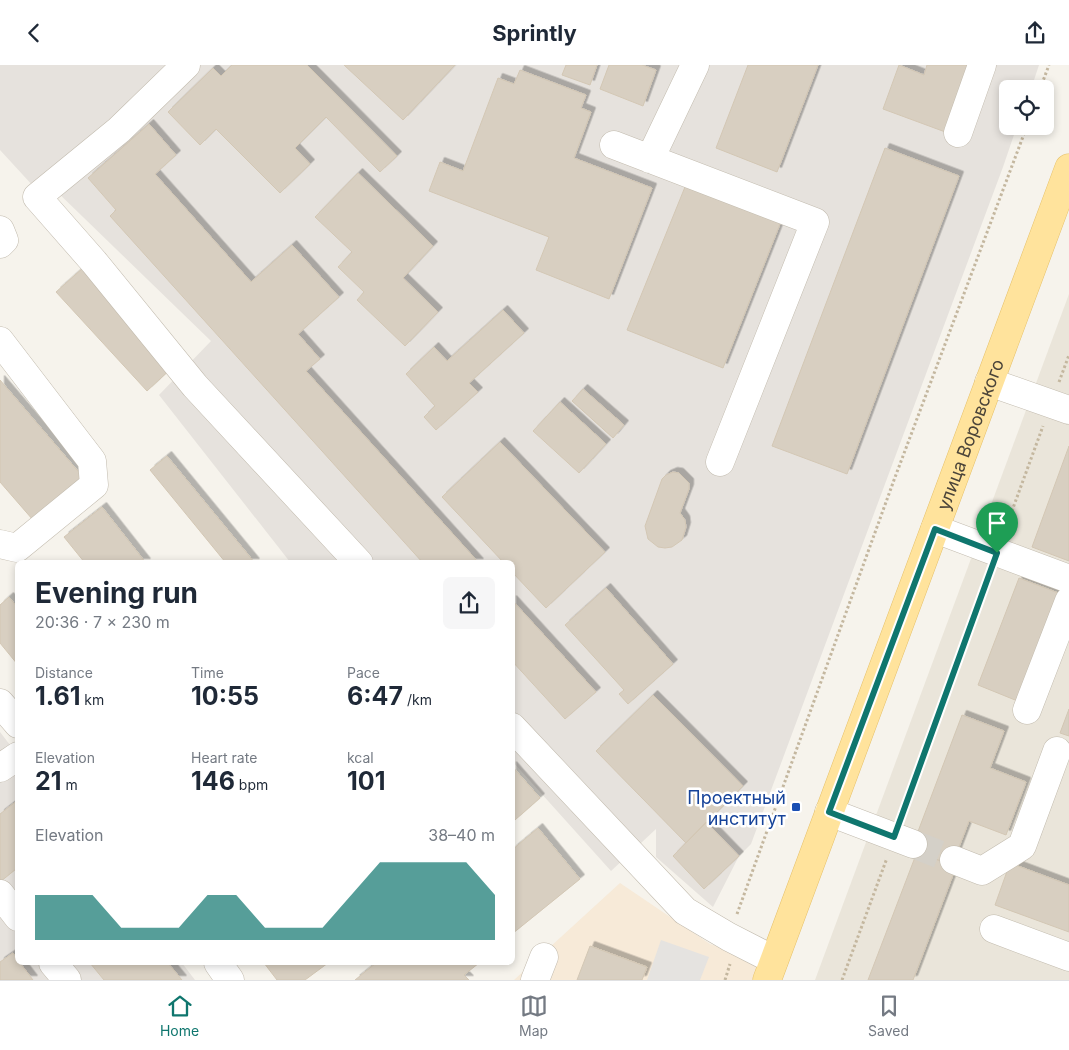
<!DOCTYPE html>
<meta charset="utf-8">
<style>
:root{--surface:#fff;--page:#f6f6f7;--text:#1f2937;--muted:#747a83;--line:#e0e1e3;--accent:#0f766e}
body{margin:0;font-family:Inter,sans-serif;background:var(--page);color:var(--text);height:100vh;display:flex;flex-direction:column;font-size:19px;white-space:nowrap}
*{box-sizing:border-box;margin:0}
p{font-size:16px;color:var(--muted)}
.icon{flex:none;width:28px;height:28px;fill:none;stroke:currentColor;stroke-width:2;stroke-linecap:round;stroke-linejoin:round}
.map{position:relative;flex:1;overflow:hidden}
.panel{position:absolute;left:15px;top:495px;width:500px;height:405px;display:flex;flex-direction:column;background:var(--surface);border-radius:8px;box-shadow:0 2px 8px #0003}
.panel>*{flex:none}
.buttons{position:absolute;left:999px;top:15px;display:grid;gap:10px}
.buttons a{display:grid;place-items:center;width:55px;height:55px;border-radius:8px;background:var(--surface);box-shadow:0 2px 8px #0003;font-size:25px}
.pin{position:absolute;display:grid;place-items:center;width:42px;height:42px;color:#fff;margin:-51px -21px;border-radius:50% 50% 50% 0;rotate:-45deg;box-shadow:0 0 5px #0007}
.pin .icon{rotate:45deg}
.round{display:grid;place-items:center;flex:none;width:52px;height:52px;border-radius:8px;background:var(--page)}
.summary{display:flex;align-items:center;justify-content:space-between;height:85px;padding:0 20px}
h1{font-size:28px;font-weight:700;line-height:38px}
.stats{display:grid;grid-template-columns:repeat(3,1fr);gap:8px;height:85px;padding:5px 20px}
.stats div{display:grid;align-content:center}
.stats b{font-size:25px;font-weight:700}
.stats small{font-size:14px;font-weight:400}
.stats p{font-size:14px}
.chart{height:140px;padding:10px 20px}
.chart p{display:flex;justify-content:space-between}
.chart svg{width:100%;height:90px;margin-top:5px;fill:var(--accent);opacity:.7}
header{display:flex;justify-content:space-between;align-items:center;height:65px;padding:0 20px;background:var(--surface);font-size:22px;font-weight:700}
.dock{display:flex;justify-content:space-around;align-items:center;height:70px;border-top:1px solid var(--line);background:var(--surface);font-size:14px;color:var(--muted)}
.dock a{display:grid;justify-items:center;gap:2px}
.dock .active{color:var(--accent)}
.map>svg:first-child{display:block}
.residential{fill:#eae5da}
.commercial{fill:#f7ead8}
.industrial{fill:#e6e2dd}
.parking{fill:#e5e3e0}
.building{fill:#d8cfc1;stroke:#d3c7b4;filter:url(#shadow)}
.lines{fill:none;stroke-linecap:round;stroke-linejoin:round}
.minor-tunnel{stroke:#d4d0c8;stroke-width:28;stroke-dasharray:28 14;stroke-linecap:butt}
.minor-casing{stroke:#c2bbae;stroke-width:29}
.major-casing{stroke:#e6c16a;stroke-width:29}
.path{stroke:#c4b79f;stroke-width:3;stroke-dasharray:2.5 2.5;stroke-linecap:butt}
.minor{stroke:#fff;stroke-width:28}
.major{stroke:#ffe39c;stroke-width:28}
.route-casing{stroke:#fff;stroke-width:10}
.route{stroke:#0f766e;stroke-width:6}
.transit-dot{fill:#1a4fb4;stroke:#fff;stroke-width:2}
.labels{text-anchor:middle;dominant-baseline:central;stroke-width:5;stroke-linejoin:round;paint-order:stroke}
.street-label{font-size:18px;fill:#4b4439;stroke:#fff}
.transit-label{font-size:18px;fill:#164399;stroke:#fff;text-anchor:end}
</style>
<header><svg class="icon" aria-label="back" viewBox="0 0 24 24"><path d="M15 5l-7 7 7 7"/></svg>Sprintly<svg class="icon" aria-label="share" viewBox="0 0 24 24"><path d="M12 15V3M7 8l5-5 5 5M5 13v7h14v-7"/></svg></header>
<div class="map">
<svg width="1069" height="915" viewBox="0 0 1069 915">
<defs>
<filter id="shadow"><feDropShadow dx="4.5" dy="-4.5" stdDeviation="0" flood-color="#0004"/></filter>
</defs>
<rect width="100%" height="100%" fill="#f6f3ec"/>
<path class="residential" d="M1069 229V915H815Z"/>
<path class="commercial" d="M620 818 710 879 755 893 757 902 752 915H514Z"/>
<path class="industrial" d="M0 0H168L92 81 34 122 0 85Z
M186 0H1039L1031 24H1008V61H1017L1003 102 751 779 739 791 713 842 656 792V764L611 806 513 697 512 498 290 497 159 330 211 276 51 121Z
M0 667 17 689 18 898H182L195 915H0Z"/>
<path class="parking" d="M661 875 709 892 700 915H647Z"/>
<path class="building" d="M232 0H307L397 91 380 107 326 52 295 83 310 99 280 128 216 64 200 80 168 47 213 3 221 11Z
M344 0H455L403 55Z
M566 0H597L590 20 562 10Z
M609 0H642L656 5 643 41 600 24Z
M748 0H818L777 107 716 83Z
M899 0 924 10 927 0H973L948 68 883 44Z
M520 5 586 30 581 43 591 47 574 93 652 123 609 234 536 205 549 172 429 126 440 97 463 106 498 13 514 19Z
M149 59 176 90 155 109 251 217 292 180 339 232 298 269 320 294 306 306 479 498H423L110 151 116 145 88 113Z
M885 83 959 111 847 409 772 381Z
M358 108 433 181 403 213 438 247 405 281 357 235 364 227 338 202 352 187 315 152Z
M687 117 782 154 723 303 627 265Z
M84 202 174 301 147 326 56 227Z
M503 245 524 268 469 318 478 327 436 365 424 352 435 341 406 309 434 282 447 296Z
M0 315 83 412 33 455 0 417Z
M583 324 624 360 613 373 572 336Z
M560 337 606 379 579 408 533 366Z
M500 377 605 487 546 543 512 507V498H504L442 432Z
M1069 381V496L1032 482Z
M167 391 255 498H226L150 405Z
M673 407 679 408 689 418V424L680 448 685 455 686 462 682 475 672 482 665 483 658 482 648 474 645 461 662 414 666 410Z
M102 442 146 498H85L64 472Z
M1019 513 1061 529 1020 637 978 620Z
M606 523 673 599 628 639 619 629 624 625 565 560Z
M9 532 18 543V600L0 578V540Z
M512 535 596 627 565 654 512 596Z
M653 630 743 721 686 778 596 686Z
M1069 644V671L1060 668Z
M962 650 1004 666 990 703 1026 717 1006 770 969 756 952 800 911 785Z
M512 701 540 733 515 755 512 752Z
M18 735V806L16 804 0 817V749Z
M706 757 739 791 704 824 673 791Z
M538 763 580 814 512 869V785Z
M917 787 956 802 913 915H868Z
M1010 798 1069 820V867L995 840Z
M590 881 647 902 642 915H577Z
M13 888 18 894V898H20L33 915H0V897Z
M90 898H168L182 915H104Z
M264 898H328L305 915H277Z
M376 898H479L464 910 469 915H355Z"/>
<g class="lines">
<path class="minor-tunnel" d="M913 779 954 795"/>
<g class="minor-casing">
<path id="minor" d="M186 0 119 65 37 132 94 197 195 321 359 498
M958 68 982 0
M614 80 815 157 720 397
M650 94 695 0
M0 165 4 175 0 179
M0 276 92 396 94 420 17 483 0 479
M989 317 1069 345
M935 464 1069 514
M0 638 18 659
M1027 645 1069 536
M512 662 685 846 729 872 774 895
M0 703 18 691
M829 747 913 779
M954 795 982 806 1022 781 1057 686
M0 829 18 852
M994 864 1069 892
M53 898 67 915
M218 898 230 915
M535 915 544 892"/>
</g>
<g class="major-casing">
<g id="major">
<path id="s1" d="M767 915 1069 103"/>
</g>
</g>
<path class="path" d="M1040 24 1049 0
M1059 317 1069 290
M1005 465 1043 361
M903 750 990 509
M737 849 894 415 1027 61
M725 915 730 899
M842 915 887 793"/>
<use href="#minor" class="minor"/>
<use href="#major" class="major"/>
</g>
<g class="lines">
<g class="route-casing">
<path id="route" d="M935 464 997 488 894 772 829 747Z"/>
</g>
<use href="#route" class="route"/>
</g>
<rect class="transit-dot" x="791" y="737" width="10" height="10" rx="2.5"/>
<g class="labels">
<g class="street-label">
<text stroke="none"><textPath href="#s1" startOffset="582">улица Воровского</textPath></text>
</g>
<g class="transit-label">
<text x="786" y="732">Проектный<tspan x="786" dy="21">институт</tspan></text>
</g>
</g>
</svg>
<div class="buttons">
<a><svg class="icon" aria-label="locate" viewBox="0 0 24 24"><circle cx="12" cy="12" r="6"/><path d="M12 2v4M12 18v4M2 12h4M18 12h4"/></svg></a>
</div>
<div class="pin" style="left:997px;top:488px;background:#1e9e55"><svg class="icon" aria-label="arrive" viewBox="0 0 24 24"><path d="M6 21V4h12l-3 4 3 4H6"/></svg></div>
<section class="panel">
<div class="summary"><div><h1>Evening run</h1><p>20:36 · 7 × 230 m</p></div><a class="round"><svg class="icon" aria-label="share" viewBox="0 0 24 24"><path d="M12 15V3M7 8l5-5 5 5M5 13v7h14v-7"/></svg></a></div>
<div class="stats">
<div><p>Distance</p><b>1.61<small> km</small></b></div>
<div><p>Time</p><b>10:55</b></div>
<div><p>Pace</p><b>6:47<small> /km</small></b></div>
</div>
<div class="stats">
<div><p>Elevation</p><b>21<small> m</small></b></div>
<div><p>Heart rate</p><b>146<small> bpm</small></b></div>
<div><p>kcal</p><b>101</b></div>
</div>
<div class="chart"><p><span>Elevation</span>38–40 m</p>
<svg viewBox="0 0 160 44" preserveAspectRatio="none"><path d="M0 44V22L10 22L20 22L30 38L40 38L50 38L60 22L70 22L80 38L90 38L100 38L110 22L120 6L130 6L140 6L150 6L160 22V44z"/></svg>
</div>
</section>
</div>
<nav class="dock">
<a class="active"><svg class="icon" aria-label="home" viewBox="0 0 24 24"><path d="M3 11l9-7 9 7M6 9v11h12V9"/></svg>Home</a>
<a><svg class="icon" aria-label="map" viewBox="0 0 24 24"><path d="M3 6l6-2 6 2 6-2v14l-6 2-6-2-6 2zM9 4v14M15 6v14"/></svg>Map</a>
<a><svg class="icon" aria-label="saved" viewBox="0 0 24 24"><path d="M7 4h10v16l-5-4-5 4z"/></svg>Saved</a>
</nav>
